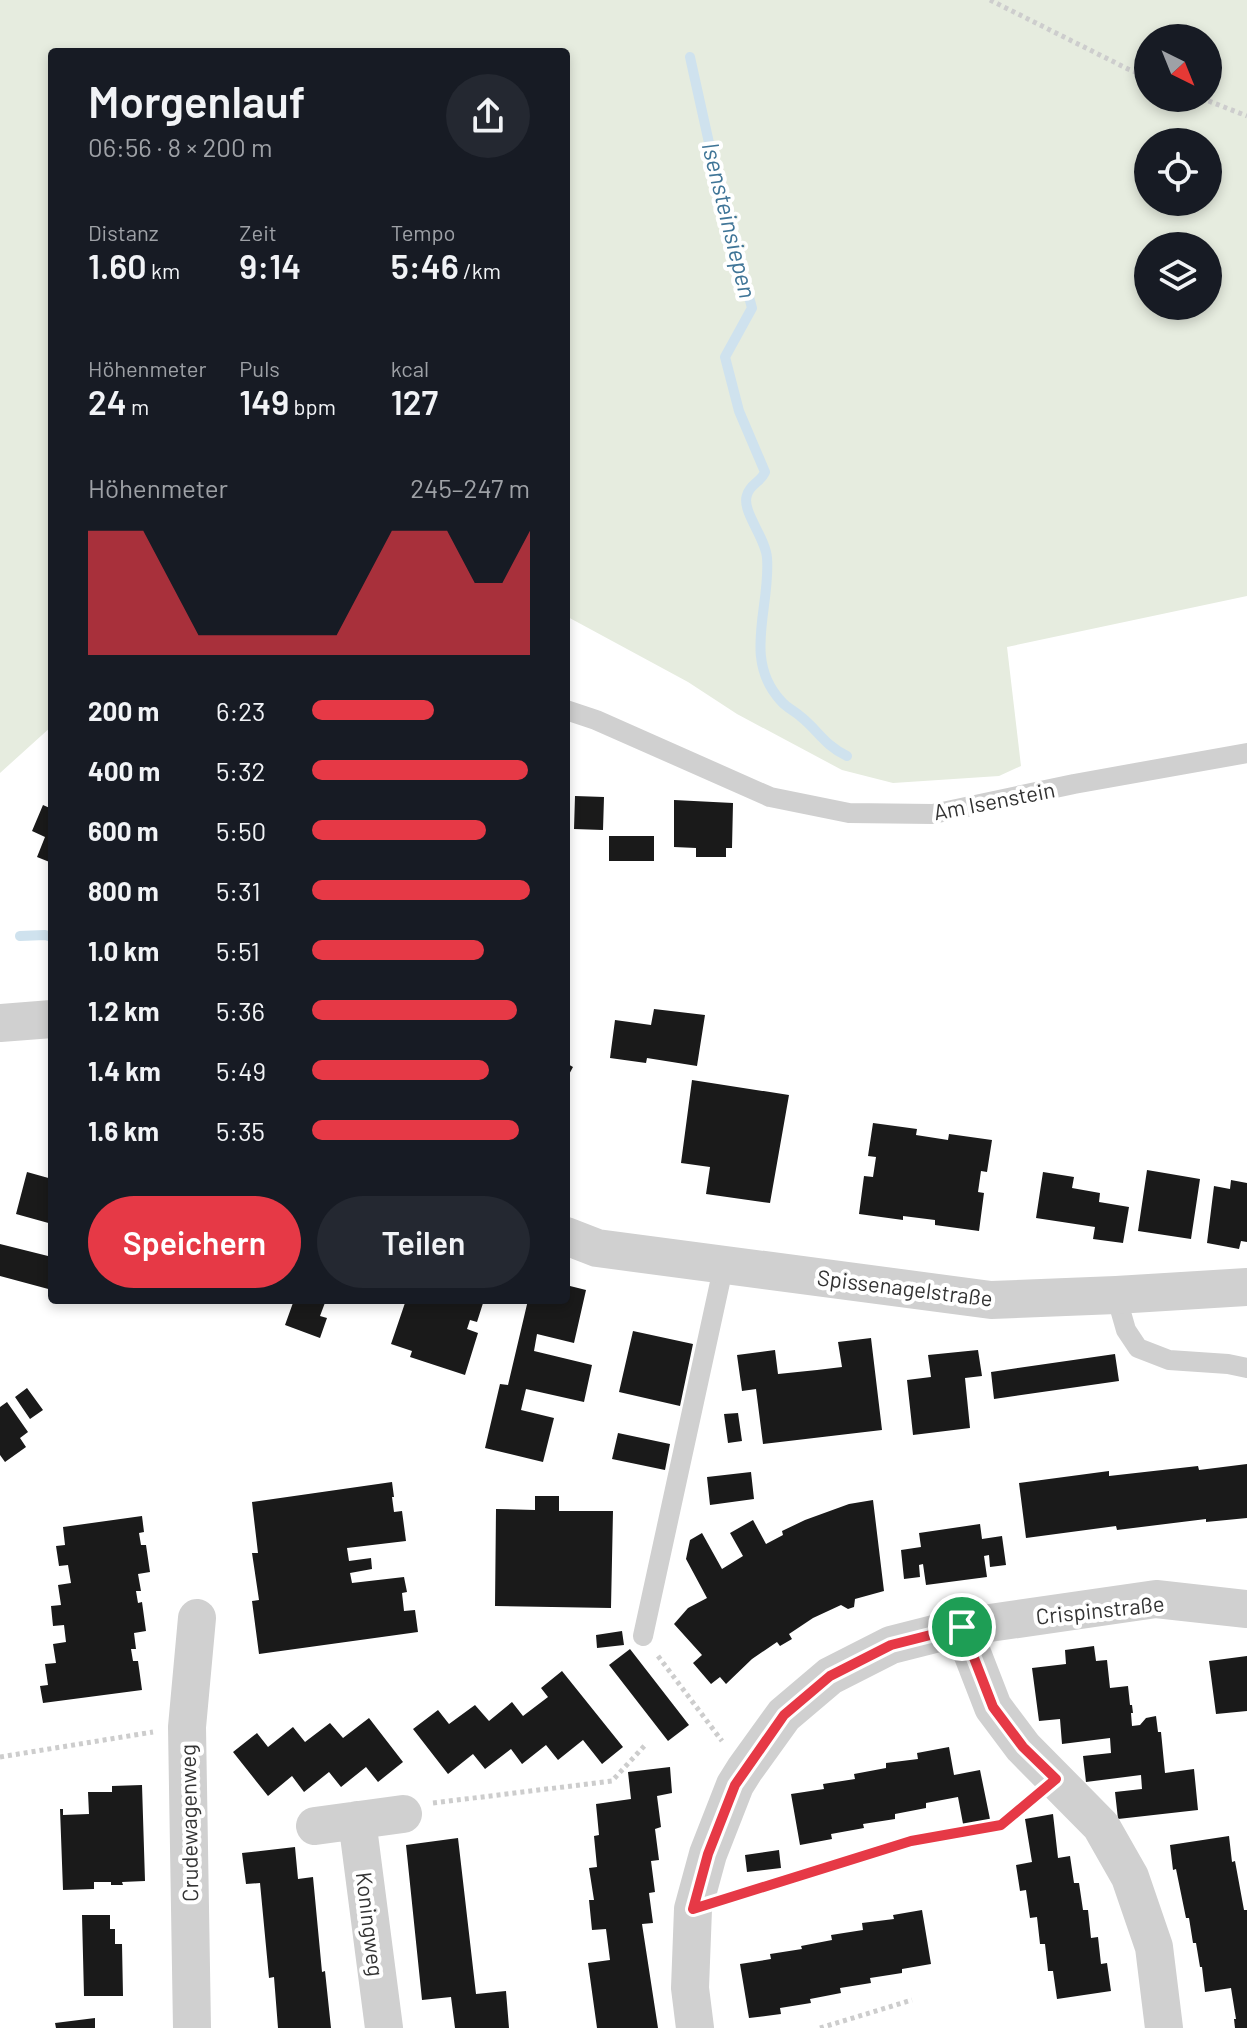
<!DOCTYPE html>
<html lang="de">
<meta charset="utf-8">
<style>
:root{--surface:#171b24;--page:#242831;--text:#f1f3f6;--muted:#9ea1a6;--accent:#e63946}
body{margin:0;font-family:Barlow,sans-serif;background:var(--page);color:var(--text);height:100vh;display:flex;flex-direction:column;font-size:30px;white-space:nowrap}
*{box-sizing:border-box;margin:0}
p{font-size:26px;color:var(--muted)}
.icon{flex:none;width:44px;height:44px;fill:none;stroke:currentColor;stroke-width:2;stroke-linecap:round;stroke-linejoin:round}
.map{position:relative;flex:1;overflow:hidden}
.side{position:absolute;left:48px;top:48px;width:522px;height:1256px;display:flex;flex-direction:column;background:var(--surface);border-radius:8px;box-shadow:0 4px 12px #0003}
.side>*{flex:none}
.needle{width:52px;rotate:137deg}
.buttons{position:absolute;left:1134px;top:24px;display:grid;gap:16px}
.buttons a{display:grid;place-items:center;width:88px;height:88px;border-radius:50%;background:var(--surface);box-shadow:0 4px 12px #0003;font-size:40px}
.pin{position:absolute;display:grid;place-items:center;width:68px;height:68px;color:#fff;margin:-34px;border:4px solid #fff;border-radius:50%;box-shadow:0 2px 8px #0007}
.round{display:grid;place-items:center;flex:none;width:84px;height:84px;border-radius:42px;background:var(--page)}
.overview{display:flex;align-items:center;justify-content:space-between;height:136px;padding:0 40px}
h1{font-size:44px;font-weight:600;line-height:60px}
.stats{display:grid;grid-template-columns:repeat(3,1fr);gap:12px;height:136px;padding:8px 40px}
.stats div{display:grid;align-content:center}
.stats b{font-size:34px;font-weight:600}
.stats small{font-size:22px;font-weight:400}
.stats p{font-size:22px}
.chart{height:224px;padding:16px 40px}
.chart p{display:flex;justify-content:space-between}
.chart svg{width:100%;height:144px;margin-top:8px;fill:var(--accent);opacity:.7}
.action{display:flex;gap:16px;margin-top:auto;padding:16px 40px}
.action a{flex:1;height:92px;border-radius:48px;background:var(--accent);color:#fff;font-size:32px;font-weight:600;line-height:92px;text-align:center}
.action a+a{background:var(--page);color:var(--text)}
ul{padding:0 40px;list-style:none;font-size:26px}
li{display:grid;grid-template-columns:128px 96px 1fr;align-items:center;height:60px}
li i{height:20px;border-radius:10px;background:var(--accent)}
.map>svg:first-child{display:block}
.green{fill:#e6ecdf;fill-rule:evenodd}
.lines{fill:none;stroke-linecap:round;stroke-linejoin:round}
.stream{stroke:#cfe2ee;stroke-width:10}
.building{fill:#1a1a1a}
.path{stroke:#cdcdcd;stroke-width:5;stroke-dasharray:4 4;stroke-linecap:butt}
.service{stroke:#d0d0d0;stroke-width:20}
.minor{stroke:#d0d0d0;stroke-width:38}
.route-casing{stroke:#fff;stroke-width:16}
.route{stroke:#e63946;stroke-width:10}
.labels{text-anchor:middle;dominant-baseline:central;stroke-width:8;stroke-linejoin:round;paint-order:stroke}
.street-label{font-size:22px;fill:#333;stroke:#fff}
.water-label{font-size:24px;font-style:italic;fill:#3f7597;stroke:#fff}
</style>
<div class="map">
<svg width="1247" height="2028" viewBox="0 0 1247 2028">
<rect width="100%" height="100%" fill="#fff"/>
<path class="green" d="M0 0H1247V596L1007 647 1021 766 999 776 893 783 842 770 737 714 688 682 566 616V52H52V726L0 773ZM1148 38H1208V98H1148ZM1148 142H1208V202H1148ZM1148 246H1208V306H1148Z"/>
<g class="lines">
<path class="stream" d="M690 57 717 179 752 308 725 357 739 411 765 472C761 482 750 484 747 495 741 511 766 538 767 558 771 607 742 659 781 701 786 707 794 711 800 716 818 730 824 745 847 756
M20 936 45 935 52 937"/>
</g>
<path class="building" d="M575 796 604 797 603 830 574 829Z
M674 800 733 803 732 848H726V857H696V848L674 847Z
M43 805 52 809V863L37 857 45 837 32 831Z
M609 836H654V861H609Z
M654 1009 705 1015 697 1066 647 1058 646 1063 610 1058 615 1020 651 1025Z
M566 1063 573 1067 566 1080Z
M692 1080 789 1095 770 1203 706 1194 710 1167 681 1163Z
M873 1123 917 1129 916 1135 948 1140 949 1134 992 1140 987 1172 981 1171 978 1192 984 1193 979 1231 935 1225V1220L903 1216V1220L859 1214 864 1176 873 1177 876 1157 868 1156Z
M1147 1170 1200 1179 1191 1239 1138 1231Z
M27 1172 52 1179V1224L16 1214Z
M1043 1172 1074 1177 1072 1188 1100 1193 1099 1202 1129 1207 1123 1243 1093 1239 1095 1227 1036 1218Z
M1231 1180 1247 1183V1242L1241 1241 1239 1249 1207 1243 1214 1186 1230 1189Z
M0 1244 52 1257V1290L0 1276Z
M566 1285 586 1290 574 1343 537 1334 534 1351 592 1365 584 1402 526 1389 521 1410 554 1418 543 1462 485 1448 500 1384 508 1385 528 1300H566Z
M294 1300H326L320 1316 327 1318 320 1338 285 1325Z
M406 1300H484L477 1322 470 1320 467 1329 478 1333 465 1375 410 1357 412 1351 391 1344Z
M633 1331 693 1344 680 1406 619 1392Z
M871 1338 882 1430 763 1444 756 1389 742 1391 737 1355 775 1350 778 1374 817 1370 842 1367 838 1342Z
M978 1350 982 1376 965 1378 970 1428 913 1435 907 1380 931 1377 928 1355Z
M1115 1354 1119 1381 994 1399 991 1372Z
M27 1388 43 1410 30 1419 15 1397Z
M7 1402 28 1432 20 1438 26 1447 5 1462 0 1455V1407Z
M738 1413 742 1441 728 1443 724 1414Z
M618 1433 670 1444 665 1470 612 1459Z
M1247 1464V1518L1206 1522V1519L1117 1530 1116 1526 1026 1538 1019 1483 1109 1471V1476L1198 1466 1199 1470Z
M751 1472 754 1499 710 1505 707 1477Z
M392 1482 394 1497H392L394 1512 402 1511 406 1541 347 1548 349 1561 371 1558 372 1569 350 1573 352 1583 404 1577 407 1592 402 1593 404 1611 415 1610 418 1632 259 1654 252 1601 259 1600 252 1553H258L252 1502Z
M535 1496H559V1511H613L611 1608 495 1606 496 1509 535 1510Z
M873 1500 884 1591 855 1599 854 1607 848 1609 841 1605 813 1618 789 1634 792 1639 780 1646 777 1642 752 1659 726 1684 720 1677 711 1684 693 1663 702 1655 674 1624 688 1608 707 1598 686 1559 690 1540 702 1533 722 1569 743 1556 730 1533 753 1520 766 1544 783 1535 782 1531 805 1520 849 1504Z
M142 1516 144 1532 139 1533 141 1545H146L150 1572 138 1574 141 1591H136L138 1603 142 1602 146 1631 134 1633 136 1649H131L133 1661H138L142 1690 43 1703 40 1686 48 1685 45 1664 56 1663 53 1644 66 1642 64 1625 53 1626 51 1606 61 1605 58 1585 71 1583 68 1565 59 1566 56 1546 65 1545 63 1527Z
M980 1524 982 1539 1002 1536 1006 1565 990 1567 989 1555 984 1556 987 1577 926 1585 923 1564 919 1565 920 1577 904 1579 901 1550 921 1547 919 1533Z
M622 1631 624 1645 597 1648 596 1635Z
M1094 1646 1096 1661 1107 1660 1110 1688 1128 1686 1130 1705H1132L1133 1713H1131L1132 1726 1140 1725 1146 1718 1156 1716 1158 1732H1161L1165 1773 1194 1769 1198 1810 1118 1819 1115 1792 1142 1789 1141 1775 1086 1782 1083 1756 1111 1753 1110 1738 1062 1744 1060 1719 1039 1721 1032 1668 1066 1664 1065 1650Z
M630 1649 689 1725 668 1741 609 1665Z
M1247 1656V1711L1216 1714 1209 1661Z
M562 1671 623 1747 602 1764 583 1740 558 1760 546 1745 522 1764 511 1749 485 1769 473 1754 448 1774 413 1729 438 1710 449 1724 475 1705 489 1721 512 1702 523 1716 548 1697 541 1688Z
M369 1718 403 1762 378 1782 366 1767 341 1787 329 1772 304 1792 292 1776 268 1796 233 1752 257 1733 268 1747 293 1727 305 1742 330 1723 343 1738Z
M949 1747 954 1775 980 1770 991 1824 964 1829 958 1797 926 1803V1808L895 1814V1819L863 1824 864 1828 831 1834 832 1839 800 1845 791 1794 824 1789 823 1784 855 1779 854 1774 886 1768V1763L918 1759 917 1753Z
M670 1767 672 1793 657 1796 661 1827 655 1829 659 1860 651 1861 655 1892 649 1893 653 1923 642 1924 658 2028H597L588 1963 610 1960 606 1929 592 1930 589 1900H594L589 1868 597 1867 594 1836 599 1835 596 1804 631 1799 628 1772Z
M142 1785 145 1881 122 1882 123 1885H111V1882H94V1889L63 1890 60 1809H63V1815L89 1814 88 1792H112V1786Z
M1053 1814 1058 1858 1070 1856 1074 1883H1079L1083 1910H1088L1091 1938 1098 1937 1101 1964 1107 1963 1111 1991 1057 1999 1053 1971H1048L1045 1944H1040L1037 1917 1030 1918 1026 1890 1020 1891 1016 1865 1032 1862 1025 1819Z
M1229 1836 1232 1862 1235 1861 1244 1910H1247V2028H1235L1234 2019H1236L1231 1988 1205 1992 1202 1967H1200L1196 1943H1193L1189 1918H1186L1176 1869 1173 1870 1170 1845Z
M458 1838 476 1994 506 1991 509 2028H455L451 1997 422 2000 406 1845Z
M295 1847 298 1879 313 1877 322 1972 325 1971 331 2028H278L274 1977 269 1978 260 1883 246 1884 242 1853Z
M779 1850 781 1868 747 1872 745 1855Z
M922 1910 931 1964 902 1969V1973L870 1978 871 1983 840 1988 841 1993 810 1999 811 2003 780 2008 781 2014 749 2018 740 1964 771 1959 770 1954 802 1949 801 1946 832 1940 831 1935 863 1930 862 1923 894 1919 893 1915Z
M82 1915H110V1929H115V1944H122L123 1996H84Z
M95 2018V2028H56L55 2023Z"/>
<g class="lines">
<path class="path" d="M990 0 1128 69 1148 77
M1201 98 1247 116
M658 1656 722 1741
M0 1757 153 1732
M433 1803 612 1781 647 1743
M732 1897 911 1841 1001 1825 1028 1802
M820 2028 912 2000"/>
<path class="service" d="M566 710 596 720 770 797 849 813 933 814 1074 784 1247 753
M1116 1295 1126 1330 1138 1348 1169 1360 1228 1364 1247 1368
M643 1636 724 1264"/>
<path class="minor" d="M0 1023 52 1019
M566 1236 597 1248 991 1300 1116 1295 1247 1287
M962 1627 993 1707 1023 1747 1101 1826 1130 1877 1154 1947 1164 2028
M357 1820 384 2028
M315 1826 403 1814
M192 2028 187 1727 197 1618
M695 2028 690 1988 693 1909 708 1854 735 1785 745 1769 784 1715 830 1676 891 1645 962 1627 1156 1599 1247 1609"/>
</g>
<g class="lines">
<g class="route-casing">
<path id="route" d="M962 1627 993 1707 1023 1747 1056 1779 1001 1825 911 1841 693 1909 708 1854 735 1785 784 1715 830 1676 891 1645Z"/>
</g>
<use href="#route" class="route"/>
</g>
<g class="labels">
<g class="street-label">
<text transform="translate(994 800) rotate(-11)">Am Isenstein</text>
<text transform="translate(905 1287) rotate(7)">Spissenagelstraße</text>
<text transform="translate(1100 1609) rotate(-6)">Crispinstraße</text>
<text transform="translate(188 1823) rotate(-91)">Crudewagenweg</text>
<text transform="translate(371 1924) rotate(83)">Koningweg</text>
</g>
<g class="water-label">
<text transform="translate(730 220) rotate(76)">Isensteinsiepen</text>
</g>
</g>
</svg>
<div class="buttons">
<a><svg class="needle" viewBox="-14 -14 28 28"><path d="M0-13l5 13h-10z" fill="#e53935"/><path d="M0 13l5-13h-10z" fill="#9ea1a6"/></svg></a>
<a><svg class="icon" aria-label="locate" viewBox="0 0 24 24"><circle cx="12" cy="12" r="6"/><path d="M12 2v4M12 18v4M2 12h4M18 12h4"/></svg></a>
<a><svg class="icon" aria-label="layers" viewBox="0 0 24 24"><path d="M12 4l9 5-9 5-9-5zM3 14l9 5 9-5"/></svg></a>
</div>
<div class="pin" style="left:962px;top:1627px;background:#1e9e55"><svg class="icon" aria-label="arrive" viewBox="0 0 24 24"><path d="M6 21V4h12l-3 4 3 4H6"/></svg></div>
<section class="side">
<div class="overview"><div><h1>Morgenlauf</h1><p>06:56 · 8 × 200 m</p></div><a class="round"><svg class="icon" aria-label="share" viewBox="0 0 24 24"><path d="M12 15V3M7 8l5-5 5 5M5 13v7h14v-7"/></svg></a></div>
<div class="stats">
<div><p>Distanz</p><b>1.60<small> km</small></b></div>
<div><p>Zeit</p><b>9:14</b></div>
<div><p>Tempo</p><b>5:46<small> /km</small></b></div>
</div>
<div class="stats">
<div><p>Höhenmeter</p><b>24<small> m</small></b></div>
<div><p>Puls</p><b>149<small> bpm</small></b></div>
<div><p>kcal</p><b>127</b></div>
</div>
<div class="chart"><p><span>Höhenmeter</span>245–247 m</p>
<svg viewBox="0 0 160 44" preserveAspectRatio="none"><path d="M0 44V6L10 6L20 6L30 22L40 38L50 38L60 38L70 38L80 38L90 38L100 22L110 6L120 6L130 6L140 22L150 22L160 6V44z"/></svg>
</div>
<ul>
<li><b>200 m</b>6:23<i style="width:56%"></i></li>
<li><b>400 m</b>5:32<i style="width:99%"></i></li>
<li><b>600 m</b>5:50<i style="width:80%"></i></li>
<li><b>800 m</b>5:31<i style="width:100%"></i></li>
<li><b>1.0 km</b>5:51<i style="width:79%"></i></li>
<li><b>1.2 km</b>5:36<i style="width:94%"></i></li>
<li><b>1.4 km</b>5:49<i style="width:81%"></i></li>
<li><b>1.6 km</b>5:35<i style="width:95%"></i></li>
</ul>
<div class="action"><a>Speichern</a><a>Teilen</a></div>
</section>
</div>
